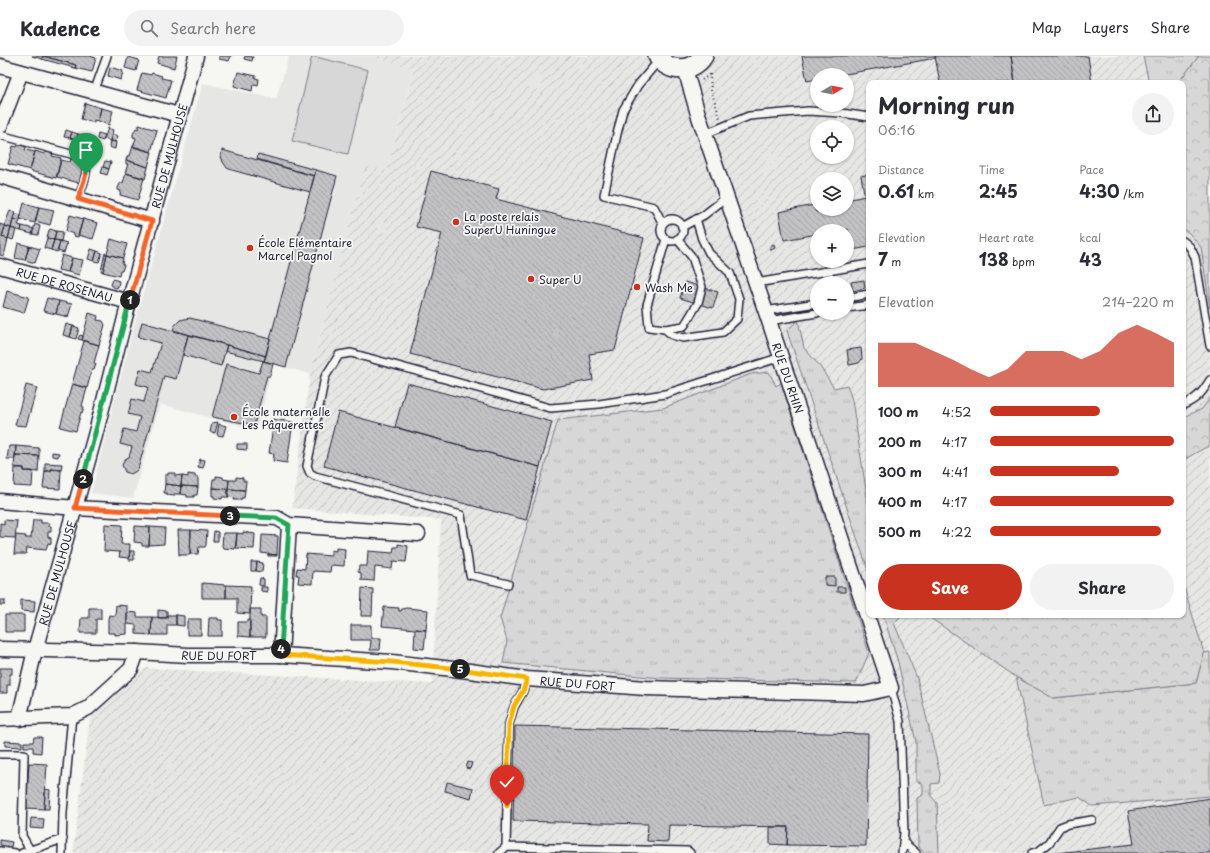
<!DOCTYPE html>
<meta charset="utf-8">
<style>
:root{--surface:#fff;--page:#f2f2f3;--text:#2b2b33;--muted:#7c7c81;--line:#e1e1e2;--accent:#c8321e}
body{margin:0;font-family:"Playpen Sans",sans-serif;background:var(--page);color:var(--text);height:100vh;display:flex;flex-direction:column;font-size:15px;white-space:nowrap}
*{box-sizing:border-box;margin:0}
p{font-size:13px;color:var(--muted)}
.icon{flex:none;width:22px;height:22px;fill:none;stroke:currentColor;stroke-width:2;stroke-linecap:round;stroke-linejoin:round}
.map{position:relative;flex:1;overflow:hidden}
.drawer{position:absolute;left:866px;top:24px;width:320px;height:538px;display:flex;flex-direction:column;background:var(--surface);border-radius:8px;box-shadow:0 1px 3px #0004}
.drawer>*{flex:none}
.needle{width:26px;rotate:80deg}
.buttons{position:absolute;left:810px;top:12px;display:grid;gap:8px}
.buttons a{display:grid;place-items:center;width:44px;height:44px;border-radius:50%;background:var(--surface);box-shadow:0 1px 3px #0004;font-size:20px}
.pin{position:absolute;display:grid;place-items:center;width:34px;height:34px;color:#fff;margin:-41px -17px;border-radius:50% 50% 50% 0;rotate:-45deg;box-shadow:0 0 4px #0007}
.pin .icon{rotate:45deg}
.km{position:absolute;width:20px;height:20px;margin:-10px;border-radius:50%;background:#222;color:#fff;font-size:11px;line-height:20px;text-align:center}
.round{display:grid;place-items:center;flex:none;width:42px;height:42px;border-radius:21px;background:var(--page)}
.overview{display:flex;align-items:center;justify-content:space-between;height:68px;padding:0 12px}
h1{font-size:22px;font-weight:700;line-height:30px}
.stats{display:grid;grid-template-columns:repeat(3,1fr);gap:6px;height:68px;padding:4px 12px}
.stats div{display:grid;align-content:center}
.stats b{font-size:17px;font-weight:700}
.stats small{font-size:11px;font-weight:400}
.stats p{font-size:11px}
.chart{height:112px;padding:8px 12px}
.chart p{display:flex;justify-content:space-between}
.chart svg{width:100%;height:72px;margin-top:4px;fill:var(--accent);opacity:.7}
.action{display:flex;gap:8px;margin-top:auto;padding:8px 12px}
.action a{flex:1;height:46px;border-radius:24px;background:var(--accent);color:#fff;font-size:16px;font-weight:700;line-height:46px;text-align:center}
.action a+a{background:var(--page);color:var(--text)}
ul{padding:0 12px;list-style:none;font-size:13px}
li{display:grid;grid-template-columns:64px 48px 1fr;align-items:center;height:30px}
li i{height:10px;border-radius:5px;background:var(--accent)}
header{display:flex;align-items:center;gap:24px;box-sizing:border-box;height:56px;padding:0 20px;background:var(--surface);border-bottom:1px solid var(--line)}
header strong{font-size:19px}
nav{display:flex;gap:22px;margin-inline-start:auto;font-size:14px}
.search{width:280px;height:36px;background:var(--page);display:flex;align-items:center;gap:10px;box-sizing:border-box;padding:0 14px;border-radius:22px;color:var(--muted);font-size:15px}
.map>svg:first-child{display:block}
.built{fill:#e6e6e4}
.industrial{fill:url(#industrial-furrows);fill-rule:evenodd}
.grass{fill:url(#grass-tufts);stroke:#7c7c89}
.forest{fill:url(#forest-crowns);stroke:#7c7c89}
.pitch{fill:#d7d7d7;stroke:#7c7c89}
.building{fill:url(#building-back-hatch);stroke:#22223b}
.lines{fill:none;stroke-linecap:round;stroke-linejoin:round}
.lane-casing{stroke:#22223b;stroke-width:10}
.street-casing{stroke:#22223b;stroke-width:17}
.secondary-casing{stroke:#22223b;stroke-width:22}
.path{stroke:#22223b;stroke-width:2;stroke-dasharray:1 3;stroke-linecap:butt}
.lane{stroke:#f6f6f2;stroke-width:7}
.street{stroke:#f6f6f2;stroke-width:14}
.secondary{stroke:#f6f6f2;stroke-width:19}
.split-1-casing{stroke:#fff;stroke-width:8}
.split-2-casing{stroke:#fff;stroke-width:8}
.split-3-casing{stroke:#fff;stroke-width:8}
.split-4-casing{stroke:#fff;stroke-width:8}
.split-5-casing{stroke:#fff;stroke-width:8}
.split-6-casing{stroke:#fff;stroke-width:8}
.split-1{stroke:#f0652b;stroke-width:5}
.split-2{stroke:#22a559;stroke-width:5}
.split-3{stroke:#f0652b;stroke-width:5}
.split-4{stroke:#22a559;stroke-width:5}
.split-5{stroke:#f5b400;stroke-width:5}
.split-6{stroke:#f5b400;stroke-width:5}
.poi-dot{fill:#c8321e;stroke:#f6f6f2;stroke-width:1.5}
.labels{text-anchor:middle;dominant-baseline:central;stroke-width:3.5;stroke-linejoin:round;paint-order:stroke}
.street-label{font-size:11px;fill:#22223b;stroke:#f6f6f2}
.poi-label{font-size:11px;fill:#22223b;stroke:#f6f6f2;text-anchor:start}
</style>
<header>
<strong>Kadence</strong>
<div class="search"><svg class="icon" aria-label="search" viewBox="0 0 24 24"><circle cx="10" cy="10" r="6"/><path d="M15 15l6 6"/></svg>Search here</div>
<nav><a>Map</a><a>Layers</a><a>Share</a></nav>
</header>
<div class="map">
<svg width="1210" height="797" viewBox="0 0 1210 797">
<defs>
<pattern id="industrial-furrows" width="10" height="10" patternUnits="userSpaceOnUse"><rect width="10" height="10" fill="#e6e6e4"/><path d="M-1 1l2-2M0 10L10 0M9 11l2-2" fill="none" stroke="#c5c5c4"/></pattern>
<pattern id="grass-tufts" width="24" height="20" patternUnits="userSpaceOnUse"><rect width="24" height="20" fill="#d7d7d7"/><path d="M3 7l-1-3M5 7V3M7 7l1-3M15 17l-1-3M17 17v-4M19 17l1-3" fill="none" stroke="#b8b8b9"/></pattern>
<pattern id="forest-crowns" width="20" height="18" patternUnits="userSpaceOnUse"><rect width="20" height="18" fill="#d7d7d7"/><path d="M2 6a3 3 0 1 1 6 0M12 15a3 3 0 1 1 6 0" fill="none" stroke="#b8b8b9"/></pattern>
<pattern id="building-back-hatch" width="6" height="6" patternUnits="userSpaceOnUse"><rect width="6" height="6" fill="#c2c2c4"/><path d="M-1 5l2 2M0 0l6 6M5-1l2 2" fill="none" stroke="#a6a6a9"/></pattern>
</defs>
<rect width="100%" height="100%" fill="#f6f6f2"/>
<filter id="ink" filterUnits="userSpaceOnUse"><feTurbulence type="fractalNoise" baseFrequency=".025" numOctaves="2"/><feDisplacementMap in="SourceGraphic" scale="8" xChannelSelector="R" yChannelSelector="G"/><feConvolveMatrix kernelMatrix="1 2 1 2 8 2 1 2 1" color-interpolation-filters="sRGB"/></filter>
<g filter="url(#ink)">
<path class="built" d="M289 0H368L414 11 387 114 365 111 310 318 273 308 257 374 160 348 133 442 91 437 134 270 203 27 276 43Z"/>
<path class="industrial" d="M368 0H1210V797H73L90 662 145 612 432 628 441 464 292 452 310 318 365 110 387 114 414 12ZM817 19H847V49H817ZM869 27H1183V559H869ZM817 71H847V101H817ZM817 123H847V153H817ZM817 175H847V205H817ZM817 227H847V257H817Z"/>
<path class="grass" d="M1143 0H1199L1178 27H1149Z
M798 264 804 292 819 309 834 332 847 329 852 344 869 453V517L787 275Z
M769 316 776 330 781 327 869 597 856 627 661 622 503 607 507 585 500 562 558 364 663 352 751 318Z
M883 559H902L894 567 917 622 940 718 939 727 931 728V740L937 747 939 797H924L918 790 917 742 923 739V728L916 725V686L898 606Z
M1210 596V740L1092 750 1079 741 1044 749 1016 621 1054 642 1196 627 1204 597Z"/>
<path class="forest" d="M1199 0H1210V252L1201 191 1189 177 1183 173V27H1178Z
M1210 342V389L1183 404V361L1202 353Z
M1183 528 1204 597 1196 627 1053 642 1016 621 926 559H1183Z"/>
<path class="pitch" d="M312 0 368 14 348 98 292 85Z"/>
<path class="building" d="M32 0H90L96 2 92 16 75 12 76 9 43 0 42 3Z
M43 0 76 9 75 12 42 3Z
M159 0H177L174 12 157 7Z
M219 0H231L229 5 219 3Z
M245 0 253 1 252 5 244 3Z
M802 0H935L936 2 840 19H817V23L807 25Z
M935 0H1011L1015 27H940Z
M1011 0H1088L1092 27H1015Z
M128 1 139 4 136 15 125 12Z
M110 11 123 15 121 24 108 20Z
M238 16 256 20 255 22 259 23 258 29 253 28 252 35 234 30Z
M142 17 151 19 152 17 162 20 161 22 171 24 166 42 137 34Z
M85 47 101 52 98 65 94 64V67L81 63Z
M101 52 113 55 109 69 98 65Z
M139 69 157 74 151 96 133 91 136 82 133 81V78L136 72 138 73Z
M108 72 113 74 110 85 104 83Z
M66 74 72 76 70 82 64 81Z
M72 76 78 78 76 84 70 82Z
M98 77 105 79 103 85 97 83Z
M78 78 83 79 81 86 76 84Z
M112 78 118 80 116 86 110 85Z
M110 85 116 86 115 93 109 91Z
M81 88 87 90 85 97 79 95Z
M18 89 24 90 26 91 25 94 35 96 30 114 8 108 13 90 17 91Z
M133 90 152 96 148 111 126 104 128 99 130 100Z
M222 94 314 120 310 136 232 114 227 112 223 106 221 100Z
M35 95 44 98 47 96 51 97 53 98 52 100 61 102 56 122 30 115Z
M258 98 316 114 314 120 257 103Z
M71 103 78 104 80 106 79 108 83 110 79 127 57 121 61 104 70 106Z
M126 104 148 111 145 123 125 117 128 108H126Z
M105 105 111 106 109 113 103 111Z
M103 111 109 113 107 119 101 117Z
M316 114 337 120 286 311 264 305Z
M431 115 499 133 496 143 644 182 615 294 589 298 593 324 543 333 410 298 442 177 416 171Z
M126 117 144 122 138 144 120 139 121 135 118 134V132L121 126 123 127Z
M869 118V164L861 120Z
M865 140 869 164V191L852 194 848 173 838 175H817V178L784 184 779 157V156L814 149 816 156 834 153H847V144Z
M24 147 39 151 35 167 20 163Z
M39 151 54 154 50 169 35 165Z
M10 155 15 156 11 172 4 170Z
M15 157 21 159 20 165 13 163Z
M70 159 83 163 78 181 73 180V178L66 175Z
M13 163 20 165 18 169 22 170 21 175 11 172Z
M83 163 98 167 93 183 78 179Z
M0 168 5 170 2 181 0 180Z
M35 168 40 170 38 179 32 178Z
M5 170 11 172 8 183 2 181Z
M22 170 34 173 32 178 21 175Z
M11 172 16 174 13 184 8 182Z
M50 173 56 175 54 184 47 182 49 174Z
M56 175 63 176 61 185 54 184Z
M0 180 8 183 4 200 0 199Z
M47 182 54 184 51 194 44 192Z
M111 183 127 188 123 202 107 198Z
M54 184 60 185 57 196 51 194Z
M60 185 67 187 64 197 58 195Z
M18 187 29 190 25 204 15 202Z
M774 188 775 192 771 194 770 190Z
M29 190 40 193 35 207 25 204Z
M91 193 97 195 94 205 88 203Z
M97 195 102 197 99 206 94 205Z
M105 197 107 198 103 216 101 215Z
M107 198 123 202 122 208 124 209 122 215 120 214 119 220 103 216Z
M62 199 72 202 68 216 58 214Z
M72 202 83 204 79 219 68 216Z
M113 223 119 225 118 231 115 232 111 229Z
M864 224 865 232 853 235 851 226Z
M685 226 718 236 713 252 680 242Z
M7 235 29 241 24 257 3 251Z
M47 242 59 245 56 258 43 255Z
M59 245 72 248 68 261 56 258Z
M89 257 98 260 97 264 103 265 105 269 99 289 82 284Z
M190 262 270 283 266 300 173 274 175 269 180 264Z
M142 266 188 279 176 323 164 320 138 413 136 415 131 418 125 416 122 409 125 403 129 401 132 391 120 388 124 373 136 376 140 361 128 358 132 343 144 346 148 331 136 328 140 313 152 316 161 287 138 281Z
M66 268 73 270 70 281 63 279Z
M73 270 79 272 76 283 70 281Z
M80 279 83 280 82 284 78 283Z
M188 279 227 289 221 310 183 299Z
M84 285 99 289 94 307 96 308 94 314H92L87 332 72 328Z
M227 289 266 300 264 305 225 295Z
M861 292 862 303 859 307 849 309 847 294Z
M263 305 273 308 270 320H267L254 369 212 361 226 308 259 317Z
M407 327 552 366 540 411 395 371Z
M72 328 87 332 82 350 84 351 82 357 81 356 76 375 60 371Z
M26 329 37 332 26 370 15 369Z
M338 356 540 411 526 464 324 410Z
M272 363 293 366 287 407 273 405 274 398 269 397 273 371 271 370Z
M218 366 215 377 210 376 212 367Z
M219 368 226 370 223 380 217 379Z
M237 388H247V394L237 393Z
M9 390H16L15 403H7Z
M16 390 39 392V400L15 399Z
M52 396 59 397 58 401 52 400Z
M15 399 39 400 38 416 24 415V412L14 411Z
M200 403 205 404 203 412 198 411Z
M45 407 62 408 61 414 51 413V415H45Z
M15 412H24V415H33L32 431 14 430Z
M51 413 61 414 60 433 43 432 45 415H51Z
M168 417H175V420L182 419 181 430 165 428V419H168Z
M188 418 195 419V421H198V431L181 430 182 420 188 421Z
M216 420 223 421V423L229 424 228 433 212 432 213 423H216Z
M236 421 243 422V425H246L245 434 228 433 229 424H236Z
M165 428 181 430 180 438H174V440L167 439V437H164Z
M181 430 198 431 197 439H194V441H187V439L180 438Z
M212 432 228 433V441H222V443L214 442V440H212Z
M228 433 245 434 244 442H241V444H234L235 442 228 441Z
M4 464 17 465 15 482 0 481V467L4 468Z
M33 464H41V467H49L48 470H51V476H48V481L51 482V488L48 487 46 494 27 492 26 498H14L16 479 26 480 25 482H31Z
M105 468 122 469 121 488H130L129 502 119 501 120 496 104 495Z
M135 470 150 471 149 490H142V487L134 486Z
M150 471 165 472 164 488 149 489Z
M178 474H191L190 499H179Z
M191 474 207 475 206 489 205 491H199L198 498H190Z
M214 475 218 476V485H213Z
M243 476 255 478 254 493 236 492 237 477 243 478Z
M223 477H237L235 493 223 492 222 490Z
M262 479 278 480 277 499 261 497Z
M398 488 408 490 406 506 393 505 392 513 375 511 374 525 361 524V517L358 516 359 510H367L368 495 393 497 394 491H398Z
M336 492 345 493 344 510 331 509 330 516 313 515 312 528 298 527 299 519H296L297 512 305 513 306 498 331 500V494L336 495Z
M130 495H134V504H129Z
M268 498 277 499V500H268Z
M251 506H257L256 515H251Z
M257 506 263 507 262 516 256 515Z
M825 521H835V530L825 529Z
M260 522 264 523V530L259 529Z
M202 527 226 529V542H202Z
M226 529 251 530 250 558 237 557V542H226Z
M261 531H267V536L261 535Z
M837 531H845V536H837Z
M362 532 373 533 372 560H361Z
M0 544H5V549H0Z
M21 544 35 545 34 556 21 555Z
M116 549 127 550V578L115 579V577H108V563L109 559 115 560Z
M384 551 399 552V555H401L402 553 406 552 428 554 426 574 382 570Z
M89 552H101V563H96V577H80L81 562H89Z
M250 553H261V561H266V581H250Z
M158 554 167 555V562H158Z
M127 556 137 557V561H152L151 579 136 578V569L127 568Z
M5 559H24V576H5Z
M167 559H176V569H167V579H151L152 561 167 562Z
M176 559 184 560V570L176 569Z
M209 562H218V564H222V580H208Z
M188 563H201V579H187V565H188Z
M247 564H250V581L238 580V566H247Z
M351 569H371V582H381L380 594H370L371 584H351Z
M415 573 426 574 424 593 414 592Z
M0 612H12V618H10V629H7V637H0Z
M515 670 868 678 866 790 787 789 788 771 669 769 668 786 647 785 648 768 513 765Z
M34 681H42L41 697 33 696V691H24V686H33Z
M5 685 22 686V691L5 690Z
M468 706 472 707 470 713 466 712Z
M29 707 47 708 44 753 26 752Z
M447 726 473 732 471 742 445 735Z
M45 733 50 734 49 753H44Z
M1210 742V797H1057L1134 788 1128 755Z
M31 762 44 763 43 773 30 772Z
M770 771H788L787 789 770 788Z
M0 784 12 786 11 791 0 789Z"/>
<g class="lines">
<g class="lane-casing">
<path id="lane" d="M660 3 638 29 623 54 617 78 604 139 654 151 663 168
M94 36 107 0
M705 78 749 60 808 55 841 57 869 61
M0 79 82 101C92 111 82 131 78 143
M661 174a11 11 0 1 1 22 0a11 11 0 1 1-22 0Z
M682 171 704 159 727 141
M666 183 647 249 649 271 665 273 684 270 698 247 702 231 692 201 677 183
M1183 185 1190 191 1195 201 1210 290
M756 227 869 208
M847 242 869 238
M847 252 869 249
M765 255 817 247
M769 265 817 257
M665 273 672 279 683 282 723 276 737 263 739 243 730 217 709 197 702 183 696 163
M1183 349C1197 343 1202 337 1210 324
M508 528 470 519 461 459 315 420 310 417 307 410 325 321 339 299 351 297 550 352 599 348 665 338 781 301
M891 632 900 665 904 777 902 797
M0 698H24L22 780 30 794
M903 786 916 797
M506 791 688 795 690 797
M0 795 15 797
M22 797 63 783
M62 797 63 756 72 660
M499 797 506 791 509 668 514 651 523 635 527 623
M1032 797 1039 795 1049 787 1060 771 1068 768 1092 764"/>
</g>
<g class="street-casing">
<g id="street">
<path d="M0 10 179 59"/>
<path d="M0 70 21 16"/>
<path d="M0 120 152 165"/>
<path id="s1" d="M0 210 129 246"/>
<path d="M0 445 75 452 277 462 289 469 418 478"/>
<path id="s2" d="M0 593 137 596 188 599H281L392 606 470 615 527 623 646 632 864 638 891 632 769 265 698 58 685 13"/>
<path d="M281 599 289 469"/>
<path d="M0 663 72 660 88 652 131 613 137 596"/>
<path id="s3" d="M19 663 35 594 96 376 129 246 196 0"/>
</g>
</g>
<g class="secondary-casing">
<path id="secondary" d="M658 0C669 18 693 16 703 0"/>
</g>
<path class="path" d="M710 18 711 34 720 62
M702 24 710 18"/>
<use href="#lane" class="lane"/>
<use href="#street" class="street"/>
<use href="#secondary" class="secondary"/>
</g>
</g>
<g class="lines" filter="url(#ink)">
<g class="split-1-casing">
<path id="split-1" d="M86 118 78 143 152 165 130 244"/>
</g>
<g class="split-2-casing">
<path id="split-2" d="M83 423 130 244"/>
</g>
<g class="split-3-casing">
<path id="split-3" d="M83 423 75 452 230 460"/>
</g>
<g class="split-4-casing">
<path id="split-4" d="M230 460 276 462 289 469 281 593"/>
</g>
<g class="split-5-casing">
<path id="split-5" d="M281 593V599L392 606 460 613"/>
</g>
<g class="split-6-casing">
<path id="split-6" d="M460 613 527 623 523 635 514 650 509 668 507 750"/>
</g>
<use href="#split-1" class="split-1"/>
<use href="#split-2" class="split-2"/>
<use href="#split-3" class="split-3"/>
<use href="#split-4" class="split-4"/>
<use href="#split-5" class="split-5"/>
<use href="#split-6" class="split-6"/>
</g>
<g class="poi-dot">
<circle cx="456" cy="166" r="4"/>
<circle cx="250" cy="192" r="4"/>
<circle cx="531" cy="223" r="4"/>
<circle cx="637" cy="231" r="4"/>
<circle cx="234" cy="361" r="4"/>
</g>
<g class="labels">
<g class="street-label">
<text stroke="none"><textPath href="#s3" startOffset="583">RUE DE MULHOUSE</textPath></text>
<text stroke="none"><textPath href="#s1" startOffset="67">RUE DE ROSENAU</textPath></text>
<text transform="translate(788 322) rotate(71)">RUE DU RHIN</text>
<text stroke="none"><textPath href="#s3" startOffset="151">RUE DE MULHOUSE</textPath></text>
<text stroke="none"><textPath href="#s2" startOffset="219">RUE DU FORT</textPath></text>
<text stroke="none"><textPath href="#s2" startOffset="579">RUE DU FORT</textPath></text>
</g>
<g class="poi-label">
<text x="464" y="160">La poste relais<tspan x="464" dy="13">SuperU Huningue</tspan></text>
<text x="258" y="186">École Elémentaire<tspan x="258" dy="13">Marcel Pagnol</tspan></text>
<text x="539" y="223">Super U</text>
<text x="645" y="231">Wash Me</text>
<text x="242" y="355">École maternelle<tspan x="242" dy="13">Les Pâquerettes</tspan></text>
</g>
</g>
</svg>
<div class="buttons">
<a><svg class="needle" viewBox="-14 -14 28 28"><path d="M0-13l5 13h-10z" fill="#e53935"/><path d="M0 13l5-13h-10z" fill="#7c7c81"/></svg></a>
<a><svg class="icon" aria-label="locate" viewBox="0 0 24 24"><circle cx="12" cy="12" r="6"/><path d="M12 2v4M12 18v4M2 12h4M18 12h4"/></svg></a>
<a><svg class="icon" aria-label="layers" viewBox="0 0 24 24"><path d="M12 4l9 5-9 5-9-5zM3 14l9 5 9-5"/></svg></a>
<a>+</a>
<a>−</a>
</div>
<div class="pin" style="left:86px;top:118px;background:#1e9e55"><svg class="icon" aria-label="arrive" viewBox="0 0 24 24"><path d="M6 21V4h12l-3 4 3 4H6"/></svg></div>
<div class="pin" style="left:507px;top:750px;background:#d93025"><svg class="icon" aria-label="check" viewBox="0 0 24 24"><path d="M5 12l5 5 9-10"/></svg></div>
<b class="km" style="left:130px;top:244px">1</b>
<b class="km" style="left:83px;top:423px">2</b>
<b class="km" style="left:230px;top:460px">3</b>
<b class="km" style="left:281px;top:593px">4</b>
<b class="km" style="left:460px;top:613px">5</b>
<section class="drawer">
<div class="overview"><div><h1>Morning run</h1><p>06:16</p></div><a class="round"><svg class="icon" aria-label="share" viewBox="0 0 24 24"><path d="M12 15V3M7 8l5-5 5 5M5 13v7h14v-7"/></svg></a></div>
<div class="stats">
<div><p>Distance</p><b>0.61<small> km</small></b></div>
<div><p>Time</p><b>2:45</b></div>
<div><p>Pace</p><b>4:30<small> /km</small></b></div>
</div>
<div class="stats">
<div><p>Elevation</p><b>7<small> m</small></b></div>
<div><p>Heart rate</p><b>138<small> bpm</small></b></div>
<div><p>kcal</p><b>43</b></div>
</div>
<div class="chart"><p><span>Elevation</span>214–220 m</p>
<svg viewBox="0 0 160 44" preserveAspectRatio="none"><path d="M0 44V17L10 17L20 17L30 22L40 27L50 33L60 38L70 33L80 22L90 22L100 22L110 27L120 22L130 11L140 6L150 11L160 17V44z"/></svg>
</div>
<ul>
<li><b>100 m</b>4:52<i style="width:60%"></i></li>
<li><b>200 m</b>4:17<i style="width:100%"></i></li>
<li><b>300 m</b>4:41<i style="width:70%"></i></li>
<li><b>400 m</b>4:17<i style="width:100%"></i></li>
<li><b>500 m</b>4:22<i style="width:93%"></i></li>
</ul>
<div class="action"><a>Save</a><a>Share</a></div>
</section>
</div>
